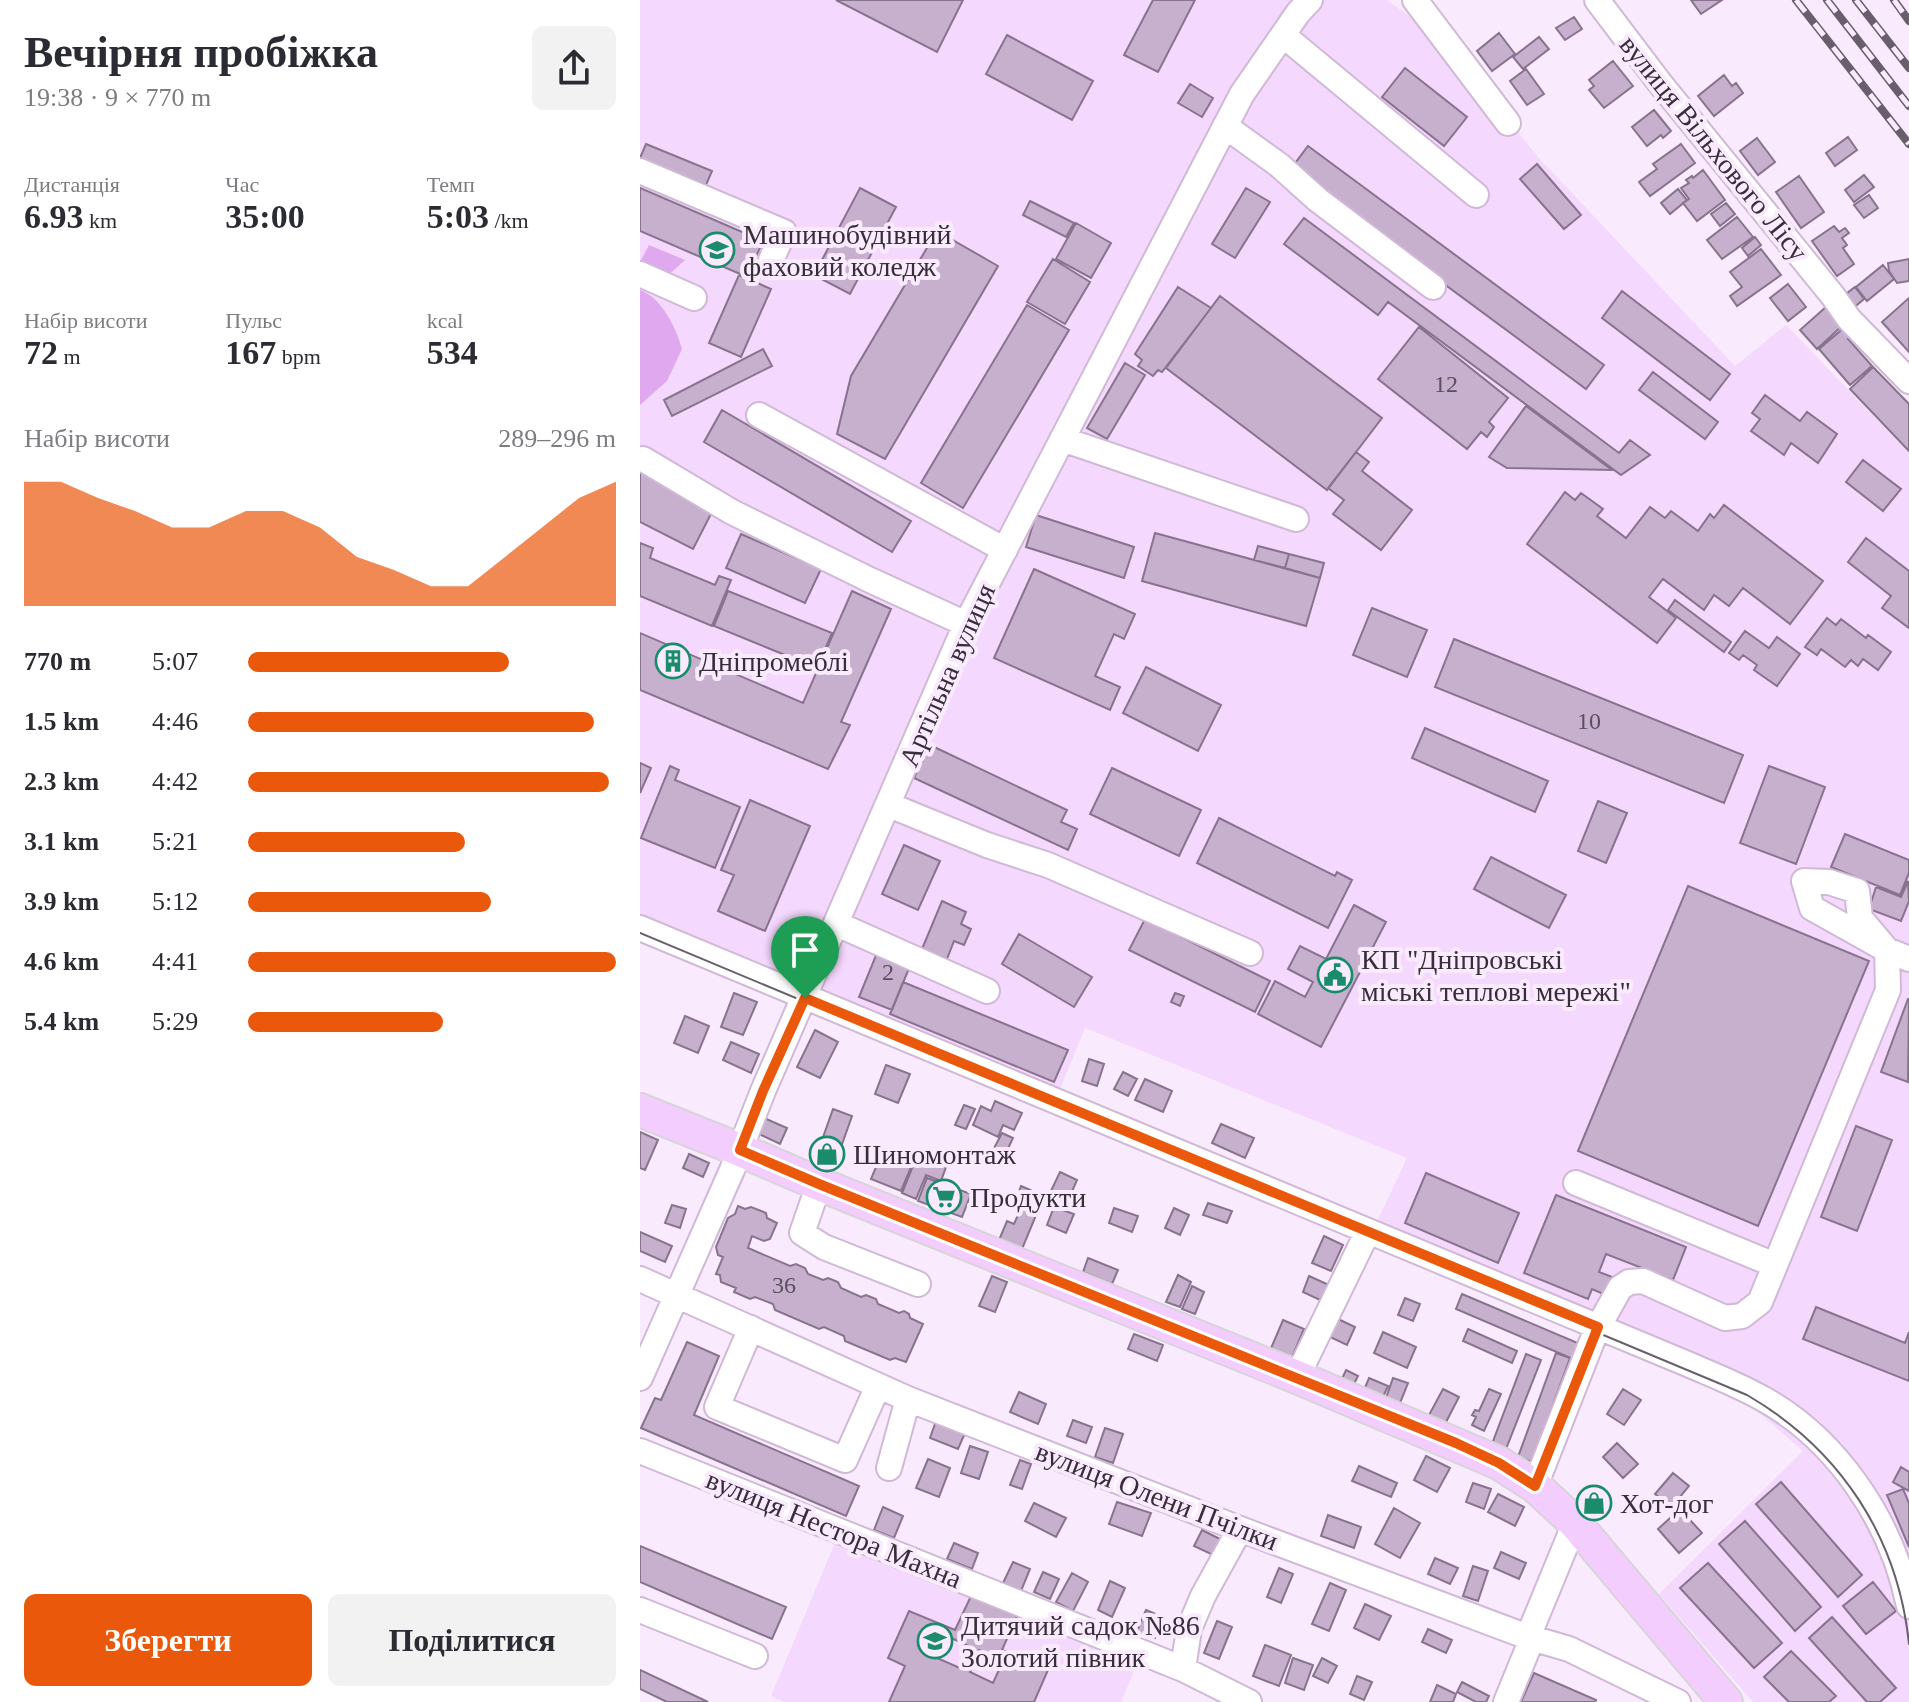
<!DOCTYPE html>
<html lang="uk">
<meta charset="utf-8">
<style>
:root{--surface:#fff;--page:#f2f2f3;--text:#2b2b33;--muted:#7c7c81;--accent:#ea580c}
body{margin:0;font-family:"Times New Roman",serif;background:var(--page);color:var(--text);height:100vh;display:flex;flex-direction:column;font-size:30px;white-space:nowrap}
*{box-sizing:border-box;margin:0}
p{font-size:26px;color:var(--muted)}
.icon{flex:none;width:44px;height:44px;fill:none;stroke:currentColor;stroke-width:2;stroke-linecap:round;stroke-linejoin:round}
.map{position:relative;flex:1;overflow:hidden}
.drawer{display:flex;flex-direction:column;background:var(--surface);width:640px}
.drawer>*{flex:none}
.pin{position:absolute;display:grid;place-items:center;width:68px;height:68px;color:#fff;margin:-82px -34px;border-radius:50% 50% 50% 0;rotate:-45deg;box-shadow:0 0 8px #0007}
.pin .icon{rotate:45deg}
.round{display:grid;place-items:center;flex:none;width:84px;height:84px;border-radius:12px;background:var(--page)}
.head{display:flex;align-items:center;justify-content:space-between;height:136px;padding:0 24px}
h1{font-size:44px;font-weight:800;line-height:60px}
.metrics{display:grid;grid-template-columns:repeat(3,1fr);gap:12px;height:136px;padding:8px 24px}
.metrics div{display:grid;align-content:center}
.metrics b{font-size:34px;font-weight:800}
.metrics small{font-size:22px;font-weight:400}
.metrics p{font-size:22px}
.chart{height:224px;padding:16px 24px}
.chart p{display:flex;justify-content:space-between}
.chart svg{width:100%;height:144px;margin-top:8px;fill:var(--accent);opacity:.7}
.button{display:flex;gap:16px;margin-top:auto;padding:16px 24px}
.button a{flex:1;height:92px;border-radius:12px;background:var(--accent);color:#fff;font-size:32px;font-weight:800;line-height:92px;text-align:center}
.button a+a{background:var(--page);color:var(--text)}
ul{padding:0 24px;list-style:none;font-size:26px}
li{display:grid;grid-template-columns:128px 96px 1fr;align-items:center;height:60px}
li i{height:20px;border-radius:10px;background:var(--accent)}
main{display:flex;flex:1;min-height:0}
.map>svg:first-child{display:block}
.built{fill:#f5d8fd}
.green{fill:#e0a9ef}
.building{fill:#c7b0cd;stroke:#88738e;stroke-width:2;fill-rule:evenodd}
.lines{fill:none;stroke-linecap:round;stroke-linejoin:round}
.minor-casing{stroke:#d0b9d7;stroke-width:28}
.major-casing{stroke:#d7d5d8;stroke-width:36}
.minor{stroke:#fff;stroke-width:24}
.major{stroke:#f4cdff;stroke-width:32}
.tram{stroke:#695f6c;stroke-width:2}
.rail-casing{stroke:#695f6c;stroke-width:8}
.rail{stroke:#f9ebfd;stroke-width:5;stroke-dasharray:15;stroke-linecap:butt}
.route-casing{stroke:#fff;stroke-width:16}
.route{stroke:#ea580c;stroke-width:10}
.labels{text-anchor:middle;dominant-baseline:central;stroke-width:8;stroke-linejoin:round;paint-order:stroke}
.number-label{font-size:24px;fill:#5b4e5f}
.street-label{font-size:28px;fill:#372e3a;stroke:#f9ebfd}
.poi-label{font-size:28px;fill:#372e3a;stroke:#f9ebfd;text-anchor:start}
</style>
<main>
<section class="drawer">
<div class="head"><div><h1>Вечірня пробіжка</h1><p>19:38 · 9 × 770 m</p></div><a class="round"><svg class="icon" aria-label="share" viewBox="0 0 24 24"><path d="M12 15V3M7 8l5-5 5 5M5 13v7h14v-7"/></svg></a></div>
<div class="metrics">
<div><p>Дистанція</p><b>6.93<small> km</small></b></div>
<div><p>Час</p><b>35:00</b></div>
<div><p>Темп</p><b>5:03<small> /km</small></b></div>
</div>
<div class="metrics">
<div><p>Набір висоти</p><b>72<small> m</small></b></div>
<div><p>Пульс</p><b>167<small> bpm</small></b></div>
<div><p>kcal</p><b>534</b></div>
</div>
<div class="chart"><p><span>Набір висоти</span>289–296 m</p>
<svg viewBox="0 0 160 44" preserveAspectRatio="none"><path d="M0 44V6L10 6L20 11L30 15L40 20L50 20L60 15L70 15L80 20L90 29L100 33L110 38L120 38L130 29L140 20L150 11L160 6V44z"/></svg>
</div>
<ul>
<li><b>770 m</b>5:07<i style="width:71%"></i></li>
<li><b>1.5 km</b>4:46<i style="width:94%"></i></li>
<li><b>2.3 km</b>4:42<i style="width:98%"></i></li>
<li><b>3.1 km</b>5:21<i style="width:59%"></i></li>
<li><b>3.9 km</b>5:12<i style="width:66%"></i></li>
<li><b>4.6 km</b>4:41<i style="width:100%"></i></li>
<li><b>5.4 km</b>5:29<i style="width:53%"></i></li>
</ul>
<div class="button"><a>Зберегти</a><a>Поділитися</a></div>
</section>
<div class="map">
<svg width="1269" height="1702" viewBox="0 0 1269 1702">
<rect width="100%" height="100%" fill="#f9ebfd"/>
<path class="built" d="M0 0H747L806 43 899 158 1095 366 1146 325 1269 453V1702H1113L1019 1594 1163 1451 1117 1411 1071 1389 959 1342 736 1224 767 1158 445 1028 418 1094 0 917Z
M197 1538 496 1666 481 1702H144L131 1696Z"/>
<path class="green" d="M9 245 45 260 25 278 0 268V262Z
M0 290C22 298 36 328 42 349L27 381 0 405Z"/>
<path class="building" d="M196 0H323L297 52Z
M513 0H555L518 72 484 55Z
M1051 0H1082L1061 14Z
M934 17 942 29 925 40 916 28Z
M859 33 875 54 852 71 837 51Z
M367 35 453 81 432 120 346 74Z
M899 37 909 49 883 69 873 57Z
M973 61 993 86 964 108 949 90 954 86 949 80Z
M765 68 827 117 804 146 742 97Z
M886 69 904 94 887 105 870 81Z
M1084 75 1092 86 1096 83 1103 93 1074 116 1058 96Z
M550 84 573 98 562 117 538 103Z
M1014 110 1031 131 1023 138 1021 135 1007 146 992 127Z
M1208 137 1217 150 1195 166 1186 153Z
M1117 138 1135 162 1118 175 1100 151Z
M6 144 72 171 66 185 0 158Z
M1041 144 1055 163 1010 196 999 182 1017 169 1013 164Z
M668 146 964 365 946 389 650 170Z
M897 164 941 215 924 229 880 179Z
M1063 170 1085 200 1057 221 1043 203 1049 199 1041 188 1049 183 1046 180 1052 176 1053 178Z
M1224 175 1234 187 1214 202 1205 190Z
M1159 176 1184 212 1161 228 1136 192Z
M0 188 123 241 107 277 0 231Z
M220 188 256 207 210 294 174 275Z
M606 188 630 202 595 258 572 244Z
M1038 189 1047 200 1030 214 1021 203Z
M1229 195 1238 208 1224 218 1214 205Z
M390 201 434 223 426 237 383 215Z
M1086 203 1095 214 1080 226 1071 214Z
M1097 217 1113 237 1082 259 1067 240Z
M664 218 979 453 990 440 1010 455 981 475 748 302 738 315 644 244Z
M436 223 471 243 451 278 416 259Z
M1194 226 1199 232 1205 228 1209 233 1202 238 1207 245 1203 248 1214 264 1197 276 1172 241Z
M297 231 358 266 245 459 197 434 211 376Z
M1115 237 1121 245 1108 256 1102 248Z
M1121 249 1141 275 1097 306 1090 296 1102 287 1090 272Z
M413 259 450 282 425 324 387 302Z
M1269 259V281L1257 283 1249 271 1248 263Z
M1243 265 1254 279 1227 301 1216 287Z
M99 275 131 289 101 357 69 343Z
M1148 284 1166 307 1148 321 1130 298Z
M538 287 571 308 522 372 518 370 513 376 498 366 502 360 495 354Z
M1215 287 1224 299 1211 310 1202 297Z
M982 291 1090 374 1070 400 962 318Z
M580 296 742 418 687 490 526 368Z
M1269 298V352L1242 322Z
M387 305 429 330 323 508 281 483Z
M1186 307 1202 326 1177 349 1160 330Z
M779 327 868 398 849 422 854 427 847 437 841 432 827 449 738 379Z
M1205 327 1212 336 1208 339 1232 366 1210 385 1179 349Z
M123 349 132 366 32 416 24 400Z
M485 363 505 375 467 439 447 428Z
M1233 367 1269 404V451L1210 389Z
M1013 372 1078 422 1065 439 999 390Z
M1125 395 1160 421 1167 412 1197 434 1178 463 1151 443 1144 455 1111 431 1120 419 1112 413Z
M886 406 972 470 867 468 849 457Z
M82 410 271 521 252 552 64 442Z
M716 452 729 462 722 471 772 510 741 550 693 514 704 500 688 488Z
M1223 460 1261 489 1243 511 1206 482Z
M0 470 74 508 53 549 0 522Z
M925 492 935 500 941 493 963 509 957 516 986 538 1010 507 1025 518 1031 511 1058 531 1070 514 1074 518 1084 505 1183 581 1150 624 1103 588 1089 606 1074 595 1064 610 1023 579 1009 597 1036 618 1017 643 887 544Z
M396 515 494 547 484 578 386 547Z
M515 533 680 578 666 626 502 581Z
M101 534 181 569 165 603 86 568Z
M1226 538 1269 571V628L1242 608 1251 596 1208 562Z
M0 543 13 548 10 558 75 585 79 576 91 580 72 626 0 596Z
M618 546 649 554 645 568 614 560Z
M649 554 684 563 680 578 645 568Z
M394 569 495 614 484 639 474 634 455 676 480 687 470 710 354 658Z
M88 591 192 633 177 668 74 626Z
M212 591 251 609 201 722 210 725 188 769 0 690V633L163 703Z
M1035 600 1091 642 1084 652 1028 610Z
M732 608 787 630 767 677 713 655Z
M1187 618 1196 625 1201 619 1226 638 1228 635 1251 652 1238 670 1223 659 1218 666 1211 660 1205 667 1181 649 1177 655 1165 647Z
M1105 631 1129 648 1137 637 1160 654 1137 686 1114 670 1117 665 1103 655 1099 660 1089 653Z
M814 639 1103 755 1084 803 795 687Z
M506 667 581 705 558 751 483 713Z
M785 728 908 781 895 812 772 758Z
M290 745 427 810 421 822 437 829 428 850 274 778Z
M0 763 11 768 0 793Z
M30 766 39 770 35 780 100 807 75 868 1 838Z
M1129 766 1185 787 1156 864 1100 843Z
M472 768 561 810 539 856 450 814Z
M110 800 170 826 125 931 78 911 94 875 81 870Z
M958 801 987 813 966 863 938 851Z
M579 818 695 876 697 872 712 880 688 928 557 863Z
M1205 834 1269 860V873L1260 895 1191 867Z
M264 845 300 861 278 910 242 894Z
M851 857 926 895 909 928 834 889Z
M1268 881 1269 901 1261 921 1229 909 1236 887 1261 897Z
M1048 886 1229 961 1118 1226 938 1151Z
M302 901 326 912 321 924 331 929 324 945 314 941 307 959 282 949Z
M714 905 746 922 681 1047 618 1014 635 981 665 997 673 982 648 969 660 946 686 959Z
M505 919 630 981 615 1012 489 950Z
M379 934 452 977 434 1007 362 964Z
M239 948 272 961 252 1010 219 997Z
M263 982 428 1050 414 1082 250 1014Z
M94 993 117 1002 103 1035 81 1027Z
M535 993 544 996 540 1006 531 1002Z
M1268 999H1269L1268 1082 1241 1072Z
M45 1016 69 1026 58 1053 34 1043Z
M175 1030 198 1042 180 1078 157 1067Z
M91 1042 119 1054 111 1073 83 1060Z
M449 1059 464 1064 457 1086 442 1081Z
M246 1065 270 1074 258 1103 235 1094Z
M483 1072 497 1079 488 1096 474 1089Z
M505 1079 532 1091 523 1112 495 1100Z
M355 1101 382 1113 374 1130 363 1125 358 1137 333 1125 341 1106 351 1111Z
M324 1105 335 1109 326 1129 315 1125Z
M193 1109 212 1116 200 1150 181 1143Z
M124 1118 147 1128 140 1144 117 1133Z
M581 1124 614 1138 605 1158 572 1143Z
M1216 1126 1252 1140 1217 1231 1181 1217Z
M0 1132 18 1140 5 1170 0 1168Z
M362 1133 373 1138 363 1159 351 1154Z
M183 1147 199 1152 193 1167 178 1162Z
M244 1148 274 1160 261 1191 231 1179Z
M49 1154 69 1163 63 1177 43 1168Z
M277 1156 306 1167 301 1181 286 1175 276 1199 262 1193Z
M420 1172 437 1180 427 1203 409 1195Z
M786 1173 879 1213 858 1263 765 1223Z
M287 1178 331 1194 322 1217 278 1201Z
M381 1186 404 1196 382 1249 359 1240 367 1221 374 1224 381 1208 374 1206Z
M916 1195 1046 1247 1033 1280 966 1254 959 1272 975 1278 968 1296 952 1289 948 1299 884 1273Z
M568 1203 592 1211 587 1223 563 1215Z
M32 1205 46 1209 40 1228 25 1223Z
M98 1206 105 1209 111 1207 126 1213 127 1218 137 1223 130 1239 124 1241 112 1236 108 1248 150 1266 156 1264 165 1268 168 1274 183 1280 188 1278 198 1282 201 1288 221 1297 226 1295 236 1299 238 1304 259 1313 264 1311 269 1314 270 1318 283 1324 266 1362 255 1358 250 1360 205 1341 204 1336 184 1327 179 1329 135 1310 133 1304 115 1297 110 1299 94 1292 96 1288 81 1282 80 1275 76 1274 83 1257 78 1255 76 1247 88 1218 95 1214Z
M414 1207 434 1214 426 1233 407 1225Z
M474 1208 498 1216 492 1232 469 1223Z
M534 1208 549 1215 540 1235 525 1228Z
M0 1232 32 1246 25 1262 0 1251Z
M684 1236 703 1245 691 1271 672 1263Z
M448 1258 478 1270 472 1284 443 1272Z
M538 1275 551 1282 540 1307 526 1302Z
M352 1276 367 1282 355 1312 339 1306Z
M669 1276 689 1285 682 1301 663 1292Z
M552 1286 564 1292 555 1314 542 1309Z
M822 1294 940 1344 933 1359 816 1309Z
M765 1298 780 1304 773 1321 758 1315Z
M1176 1307 1265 1343 1269 1332V1381L1163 1339Z
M698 1319 715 1327 707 1345 690 1337Z
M643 1320 664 1329 650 1362 629 1353Z
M828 1329 877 1351 872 1363 823 1341Z
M743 1332 776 1347 767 1368 734 1353Z
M494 1334 523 1345 517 1361 488 1349Z
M47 1342 79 1356 54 1415 219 1486 206 1516 1 1428 15 1398 21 1400Z
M916 1353 930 1358 892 1462 878 1457Z
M886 1354 901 1360 866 1449 852 1444Z
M706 1370 718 1376 713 1386 701 1381Z
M729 1378 748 1386 743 1397 724 1390Z
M753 1378 768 1383 760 1403 746 1398Z
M803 1389 819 1397 805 1424 789 1415Z
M849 1389 861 1394 844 1431 832 1425 836 1417 832 1415 835 1410 839 1411Z
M983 1389 1001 1400 984 1425 967 1414Z
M379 1392 406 1404 398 1424 370 1412Z
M433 1420 452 1427 446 1443 427 1436Z
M296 1421 325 1433 318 1449 290 1438Z
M465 1428 483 1434 473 1463 455 1457Z
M977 1443 998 1464 983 1478 963 1457Z
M330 1446 348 1452 339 1479 321 1473Z
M786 1456 810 1468 797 1492 774 1480Z
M288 1459 310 1468 299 1497 276 1488Z
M380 1460 391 1464 382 1489 370 1485Z
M719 1466 757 1483 751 1497 712 1481Z
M1261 1467 1269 1472V1491L1253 1482Z
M1033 1473 1049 1486 1031 1508 1015 1494Z
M1141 1482 1222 1575 1198 1597 1116 1504Z
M833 1483 851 1489 844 1509 826 1502Z
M1263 1489 1269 1503V1547L1247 1495Z
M858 1494 884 1507 875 1526 848 1512Z
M477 1502 511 1513 502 1536 469 1524Z
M394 1503 426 1518 416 1537 385 1521Z
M243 1507 263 1516 254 1538 234 1530Z
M754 1508 780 1523 760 1558 735 1544Z
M1040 1509 1062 1533 1039 1553 1018 1529Z
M688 1515 721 1527 714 1548 681 1536Z
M1105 1521 1181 1607 1155 1631 1079 1544Z
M562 1530 580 1539 573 1555 554 1546Z
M314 1543 338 1553 332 1569 307 1559Z
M0 1546 146 1607 132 1639 0 1582Z
M861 1552 886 1563 879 1579 854 1568Z
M795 1558 818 1568 810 1584 788 1574Z
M373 1562 390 1569 381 1591 363 1583Z
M1068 1563 1142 1643 1114 1668 1040 1588Z
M833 1566 848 1571 838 1601 823 1596Z
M639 1568 653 1574 641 1603 627 1597Z
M403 1572 419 1579 410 1599 394 1592Z
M432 1573 448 1582 433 1611 416 1602Z
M470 1581 485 1588 472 1617 458 1610Z
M1233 1582 1256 1611 1226 1634 1203 1606Z
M690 1583 706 1590 689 1631 672 1624Z
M331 1596 377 1616 362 1650 408 1670 394 1702H249L265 1666 248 1658 269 1611 315 1630ZM307 1636 331 1647 322 1669 297 1658ZM339 1650 363 1661 353 1683 330 1672Z
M725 1604 751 1616 739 1640 714 1628Z
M506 1610 523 1617 515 1638 497 1631Z
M1192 1617 1256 1688 1240 1702H1227L1169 1638Z
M577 1621 592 1627 579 1659 564 1653Z
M788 1629 812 1640 806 1653 782 1642Z
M625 1645 651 1655 639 1686 613 1676Z
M1151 1651 1196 1696 1189 1702H1149L1124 1677Z
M653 1658 673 1665 664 1690 645 1683Z
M682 1658 697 1666 688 1683 673 1676Z
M0 1670 68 1702H27L0 1689Z
M894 1673 956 1700 955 1702H881Z
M717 1676 732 1682 724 1700 710 1694Z
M822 1682 849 1696 846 1702H836L817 1692Z
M797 1685 816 1694 813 1702H790Z"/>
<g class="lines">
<g class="minor-casing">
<path id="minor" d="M775 0 868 123
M957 0 1019 82 1193 296 1209 319 1269 381
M643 35 836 195
M585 126 639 165 678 200 793 287
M0 171 144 232 131 260
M0 274 54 298
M119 415 365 550
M422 439 656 519
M3 459 92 512 230 580 326 624
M249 805 347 845 408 865 610 953
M197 924 347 991
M0 928 1050 1365C1073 1375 1096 1384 1118 1396 1196 1437 1252 1521 1269 1606
M936 1183 1135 1265
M179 1184 162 1233 184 1247 278 1284
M0 1279 268 1399 600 1529 888 1637 929 1649 1038 1702
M111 1328 77 1407 205 1460 238 1386
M657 1377 728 1231
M0 1378 92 1170 123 1091 326 624 602 94 658 13 670 0
M0 1451 543 1669 609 1702
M249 1468 268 1399
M895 1486 956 1331 980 1288 989 1282 1003 1281 1085 1318 1102 1316 1120 1302 1248 990 1247 950 1172 908 1164 881 1189 882 1217 891 1220 918 1247 950 1269 959
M0 1610 115 1656
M543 1669 549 1629 563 1596 600 1529
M866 1702 889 1646 888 1637 935 1523"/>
</g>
<g class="major-casing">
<path id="major" d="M0 1110 100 1150 179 1184 657 1377 859 1463 895 1486 935 1523 1086 1702"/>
</g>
<use href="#minor" class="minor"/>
<use href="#major" class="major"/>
<path class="tram" d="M0 933 1107 1395C1200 1449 1258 1537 1269 1644"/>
<g class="rail-casing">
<path id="rail" d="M1156 0 1269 144
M1187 0 1269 106
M1216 0 1269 68
M1254 0 1269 21"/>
</g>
<use href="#rail" class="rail"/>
</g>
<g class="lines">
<g class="route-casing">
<path id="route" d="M165 998 958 1327 895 1486 859 1463 816 1443 179 1184 100 1150 123 1091Z"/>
</g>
<use href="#route" class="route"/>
</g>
<defs>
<g id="university-ring" transform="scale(1.8)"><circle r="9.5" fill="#f9ebfd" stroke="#1a8b6b" stroke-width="1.5"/><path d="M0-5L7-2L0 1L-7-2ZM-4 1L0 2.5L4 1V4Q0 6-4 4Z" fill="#1a8b6b"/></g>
<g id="building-ring" transform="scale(1.8)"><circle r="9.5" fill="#f9ebfd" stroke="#1a8b6b" stroke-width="1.5"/><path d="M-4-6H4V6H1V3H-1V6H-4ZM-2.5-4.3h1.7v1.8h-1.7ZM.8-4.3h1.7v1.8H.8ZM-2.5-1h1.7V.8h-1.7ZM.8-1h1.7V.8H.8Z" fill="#1a8b6b"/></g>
<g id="civic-ring" transform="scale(1.8)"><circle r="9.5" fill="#f9ebfd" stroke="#1a8b6b" stroke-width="1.5"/><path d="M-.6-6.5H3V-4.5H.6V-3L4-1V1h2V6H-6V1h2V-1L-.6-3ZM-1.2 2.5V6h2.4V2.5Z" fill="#1a8b6b"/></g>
<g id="shop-ring" transform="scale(1.8)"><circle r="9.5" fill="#f9ebfd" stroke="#1a8b6b" stroke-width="1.5"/><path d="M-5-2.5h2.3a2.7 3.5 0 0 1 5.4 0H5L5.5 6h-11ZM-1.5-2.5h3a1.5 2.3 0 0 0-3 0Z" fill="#1a8b6b"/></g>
<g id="supermarket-ring" transform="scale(1.8)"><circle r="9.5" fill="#f9ebfd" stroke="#1a8b6b" stroke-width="1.5"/><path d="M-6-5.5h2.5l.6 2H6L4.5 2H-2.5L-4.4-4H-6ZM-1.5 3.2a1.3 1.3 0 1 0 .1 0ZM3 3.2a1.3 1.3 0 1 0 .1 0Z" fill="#1a8b6b"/></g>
<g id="school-ring" transform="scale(1.8)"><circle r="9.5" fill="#f9ebfd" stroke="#1a8b6b" stroke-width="1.5"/><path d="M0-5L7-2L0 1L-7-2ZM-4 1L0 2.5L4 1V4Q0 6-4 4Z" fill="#1a8b6b"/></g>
</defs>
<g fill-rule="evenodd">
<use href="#university-ring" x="77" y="250"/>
<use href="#building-ring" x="33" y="661"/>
<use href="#civic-ring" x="695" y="975"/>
<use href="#shop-ring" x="187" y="1154"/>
<use href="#supermarket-ring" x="304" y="1197"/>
<use href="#shop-ring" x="954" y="1503"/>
<use href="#school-ring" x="295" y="1641"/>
</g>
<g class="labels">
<g class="number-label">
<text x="806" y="384">12</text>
<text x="949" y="721">10</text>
<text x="248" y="972">2</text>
<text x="144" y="1285">36</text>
</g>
<g class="street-label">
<text transform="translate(1074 148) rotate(51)">вулиця Вільхового Лісу</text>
<text transform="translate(307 675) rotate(-66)">Артільна вулиця</text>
<text transform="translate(517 1496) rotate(21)">вулиця Олени Пчілки</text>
<text transform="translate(194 1529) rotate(22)">вулиця Нестора Махна</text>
</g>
<g class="poi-label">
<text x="103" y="234">Машинобудівний<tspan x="103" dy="32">фаховий коледж</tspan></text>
<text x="59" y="661">Дніпромеблі</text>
<text x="721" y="959">КП "Дніпровські<tspan x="721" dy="32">міські теплові мережі"</tspan></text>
<text x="213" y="1154">Шиномонтаж</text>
<text x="330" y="1197">Продукти</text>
<text x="980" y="1503">Хот-дог</text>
<text x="321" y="1625">Дитячий садок №86<tspan x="321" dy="32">Золотий півник</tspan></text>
</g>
</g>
</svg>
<div class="pin" style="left:165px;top:998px;background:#1e9e55"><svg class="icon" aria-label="arrive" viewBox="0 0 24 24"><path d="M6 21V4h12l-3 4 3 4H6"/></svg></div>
</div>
</main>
